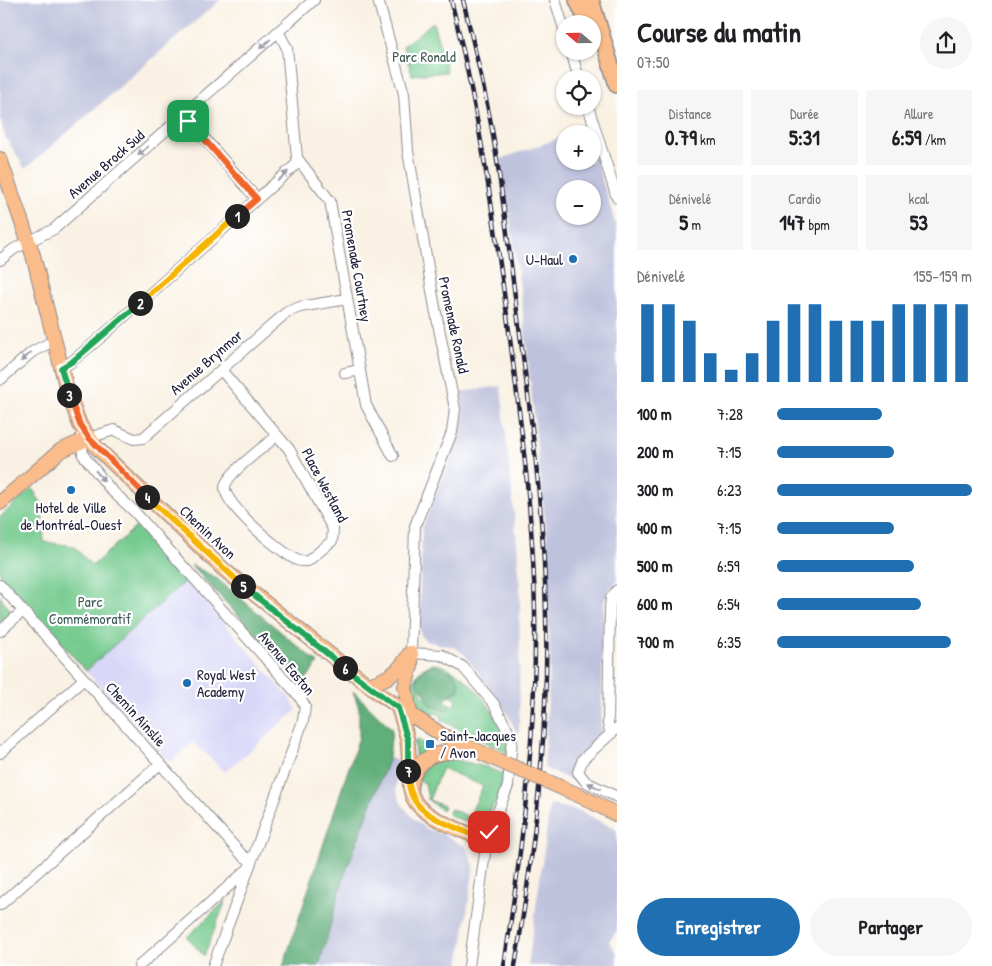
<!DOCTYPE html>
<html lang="fr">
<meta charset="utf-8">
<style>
:root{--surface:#fff;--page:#f6f6f6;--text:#202124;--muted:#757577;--accent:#1f6fb2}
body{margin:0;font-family:"Patrick Hand",sans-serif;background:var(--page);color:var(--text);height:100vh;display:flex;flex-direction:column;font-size:19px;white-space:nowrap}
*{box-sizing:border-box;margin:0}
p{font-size:16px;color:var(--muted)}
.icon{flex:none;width:28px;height:28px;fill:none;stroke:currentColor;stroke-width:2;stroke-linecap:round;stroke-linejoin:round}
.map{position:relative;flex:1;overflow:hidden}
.sheet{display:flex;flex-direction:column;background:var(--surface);width:375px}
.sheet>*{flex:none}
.needle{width:32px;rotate:290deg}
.buttons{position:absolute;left:556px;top:15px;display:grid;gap:10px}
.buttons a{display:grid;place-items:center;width:45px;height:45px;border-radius:50%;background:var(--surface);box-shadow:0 1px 4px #0004;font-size:25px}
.pin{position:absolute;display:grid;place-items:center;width:42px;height:42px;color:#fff;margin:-21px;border-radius:10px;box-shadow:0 2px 8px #0006}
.km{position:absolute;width:25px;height:25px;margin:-12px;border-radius:50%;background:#222;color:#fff;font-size:14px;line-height:25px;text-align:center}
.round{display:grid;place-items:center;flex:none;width:52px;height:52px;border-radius:26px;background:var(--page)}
.headline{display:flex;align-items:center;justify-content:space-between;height:85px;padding:0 20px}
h1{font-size:28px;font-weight:700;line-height:38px}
.figures{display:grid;grid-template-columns:repeat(3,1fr);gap:8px;height:85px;padding:5px 20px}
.figures div{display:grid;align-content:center;border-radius:0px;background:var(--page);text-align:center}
.figures b{font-size:21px;font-weight:700}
.figures small{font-size:14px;font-weight:400}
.figures p{font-size:14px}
.chart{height:140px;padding:10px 20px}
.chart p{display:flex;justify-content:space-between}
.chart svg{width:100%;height:90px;margin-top:5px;stroke:var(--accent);stroke-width:6}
.button{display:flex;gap:10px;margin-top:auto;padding:10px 20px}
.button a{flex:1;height:58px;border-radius:30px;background:var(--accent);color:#fff;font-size:20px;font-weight:700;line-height:58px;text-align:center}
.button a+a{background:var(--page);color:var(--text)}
ul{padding:0 20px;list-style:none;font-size:16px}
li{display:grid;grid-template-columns:80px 60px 1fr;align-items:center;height:38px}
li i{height:12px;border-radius:6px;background:var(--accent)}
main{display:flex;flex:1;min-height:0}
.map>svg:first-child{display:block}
.built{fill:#d8d7f8}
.industrial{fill:#bfc2dd;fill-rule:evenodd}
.green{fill:#75ca8e;stroke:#4c7664;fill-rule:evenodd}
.forest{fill:#60ae79;stroke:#41685a}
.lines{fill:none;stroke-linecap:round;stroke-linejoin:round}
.minor-casing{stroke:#8e8a8f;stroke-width:12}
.major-casing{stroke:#8e8a8f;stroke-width:16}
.highway-casing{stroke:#8e8a8f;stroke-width:18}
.minor{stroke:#fff;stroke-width:10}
.major{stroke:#f9bc8a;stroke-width:14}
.highway{stroke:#f9bc8a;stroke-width:15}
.rail-casing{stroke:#22223b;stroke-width:4.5}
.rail{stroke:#fff;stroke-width:2.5;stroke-dasharray:8;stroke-linecap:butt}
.major-bridge-casing{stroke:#8e8a8f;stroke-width:16;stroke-linecap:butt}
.major-bridge{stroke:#f9bc8a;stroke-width:14}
.oneway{fill:#9c9ca7}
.split-1-casing{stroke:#fff;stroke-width:10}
.split-2-casing{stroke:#fff;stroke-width:10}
.split-3-casing{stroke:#fff;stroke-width:10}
.split-4-casing{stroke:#fff;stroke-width:10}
.split-5-casing{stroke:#fff;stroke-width:10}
.split-6-casing{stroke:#fff;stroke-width:10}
.split-7-casing{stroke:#fff;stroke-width:10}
.split-8-casing{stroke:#fff;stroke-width:10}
.split-1{stroke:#f0652b;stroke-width:6}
.split-2{stroke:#f5b400;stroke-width:6}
.split-3{stroke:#22a559;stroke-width:6}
.split-4{stroke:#f0652b;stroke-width:6}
.split-5{stroke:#f5b400;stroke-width:6}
.split-6{stroke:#22a559;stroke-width:6}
.split-7{stroke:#22a559;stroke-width:6}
.split-8{stroke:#f5b400;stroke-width:6}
.poi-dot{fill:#1f6fb2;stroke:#fff;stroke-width:2}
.labels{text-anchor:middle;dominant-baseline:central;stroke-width:4.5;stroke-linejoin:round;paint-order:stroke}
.park-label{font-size:15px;fill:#3f5d58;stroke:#fff}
.street-label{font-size:15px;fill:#22223b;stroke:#fff}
.poi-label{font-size:15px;fill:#22223b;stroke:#fff;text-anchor:start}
</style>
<main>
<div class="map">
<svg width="617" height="966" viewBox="0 0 617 966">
<rect width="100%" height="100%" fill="#fff"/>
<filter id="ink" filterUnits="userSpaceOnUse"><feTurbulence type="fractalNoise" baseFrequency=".02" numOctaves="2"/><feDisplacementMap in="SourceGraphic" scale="10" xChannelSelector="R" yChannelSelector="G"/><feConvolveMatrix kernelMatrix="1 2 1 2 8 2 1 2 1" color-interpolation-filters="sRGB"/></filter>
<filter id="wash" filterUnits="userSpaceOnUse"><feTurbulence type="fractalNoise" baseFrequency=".0096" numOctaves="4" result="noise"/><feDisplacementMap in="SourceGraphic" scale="20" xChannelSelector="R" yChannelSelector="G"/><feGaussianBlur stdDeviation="1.12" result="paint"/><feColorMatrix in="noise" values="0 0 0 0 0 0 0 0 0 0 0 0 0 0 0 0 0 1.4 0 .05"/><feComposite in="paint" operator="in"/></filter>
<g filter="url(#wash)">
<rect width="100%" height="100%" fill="#f9f1e3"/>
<path class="built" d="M186 580 288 696 297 710 225 772 193 742 170 763 86 671Z"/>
<path class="industrial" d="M0 0H220L25 169 5 136 0 118Z
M565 136V161H592L593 151 617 229V581L609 590 604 602 601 735 574 762 573 774 580 784 544 768 550 662 547 539 521 293 501 159ZM565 189H592V216H565Z
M501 386 517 543 520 591 519 737 506 711 464 654 454 647 426 641 421 636 419 627 422 529 458 438 463 414 461 392Z
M389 758 398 760 396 790 402 805 414 819 425 828 443 834 466 847 474 865 459 966H319L344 876Z
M550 805 580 811 617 830V931L609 941 617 953V966H528Z"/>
<path class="green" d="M433 22 447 72 412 75 403 46Z
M32 488 42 504 44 542 74 546 92 566 137 526 186 580 86 671 0 574V517Z
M0 596 10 610V615L0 624Z
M434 664C466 666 507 723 508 753L441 720 442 716 436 713 434 715 415 703C407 686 415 668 434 664ZM433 665 438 667 457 692 449 695 457 700 453 706 450 704 444 710C432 707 413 690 417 676Z
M416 739 435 748 416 761 414 744Z
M448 758 486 767 505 775C504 784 500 792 496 801 483 826 472 827 448 814L451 809 469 817 483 786 442 768 429 800 444 806 442 810 428 800 425 783 418 780 428 763Z
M226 900 204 956 187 937Z"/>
<path class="forest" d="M191 565 215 577 318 663 302 685Z
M433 665C447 671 461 671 459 690L449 695 445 701 450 704 448 710 430 705C428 702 427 698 425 694 417 685 413 682 421 671Z
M353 691 392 729 389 758 344 876 319 966H283L359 737V708Z"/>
</g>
<g filter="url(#ink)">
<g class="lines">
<g class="minor-casing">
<path id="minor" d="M378 0 404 94 408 151 435 308 455 409 452 432 415 526 411 653 442 655 463 667 494 704 512 739 508 786 487 839 469 966
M555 0 565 32
M278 31 287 48 297 158 330 201 366 405 393 456
M571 51 579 79
M588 106 617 198
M184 115 257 199
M0 260 14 249 54 229 314 0
M61 368 70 363 100 338 299 162
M221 370 289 449 333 529 332 541 308 561C304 561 301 562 297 560 281 553 223 504 225 487 226 474 266 445 277 436
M345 373 360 370
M0 380 32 352 55 340
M81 436 83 455 111 490 133 510 299 696 305 706 303 721 213 966
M89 438 114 430 134 439 143 438 287 312 300 307 347 299
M0 585 242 855 251 861
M0 631 23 611
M617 728 583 759 578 772 586 782 617 797
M611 734 608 724 610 608 611 598 617 590
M0 753 84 679
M0 905 160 764
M139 966 248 869"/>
</g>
<g class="major-casing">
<path id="major" d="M0 159 33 255 67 390 80 425 97 448 223 569 378 693 442 735 506 764
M0 503 60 451 89 438
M411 653V666L405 687 411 717
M368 685C388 679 400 672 410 653
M398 708C402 720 407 733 408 746 412 789 400 803 447 824 460 830 473 837 487 839
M544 780 587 799 617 815
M411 784C417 752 443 752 470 750"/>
</g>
<g class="highway-casing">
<path id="highway" d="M577 0 588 24
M591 0 617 85"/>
</g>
<use href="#minor" class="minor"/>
<use href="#major" class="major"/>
<use href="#highway" class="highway"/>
<g class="rail-casing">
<path id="rail" d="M451 0C477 102 492 204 506 308 519 409 533 509 535 610 537 729 522 849 504 966
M463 0C473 41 483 82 491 124 502 184 508 244 516 304 530 407 544 511 546 615 549 732 534 851 515 966"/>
</g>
<use href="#rail" class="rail"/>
<g class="major-bridge-casing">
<path id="major-bridge" d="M506 764 544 780"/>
</g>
<use href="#major-bridge" class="major-bridge"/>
</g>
<defs><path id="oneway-solid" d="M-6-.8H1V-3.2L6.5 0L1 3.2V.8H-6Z" transform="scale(1.25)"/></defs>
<g class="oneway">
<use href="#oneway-solid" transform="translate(265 44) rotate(139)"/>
<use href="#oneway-solid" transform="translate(143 151) rotate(139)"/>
<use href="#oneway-solid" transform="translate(283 176) rotate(-42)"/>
<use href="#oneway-solid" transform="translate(26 357) rotate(139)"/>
<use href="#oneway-solid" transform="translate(100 476) rotate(50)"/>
<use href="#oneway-solid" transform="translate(594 786) rotate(-154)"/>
</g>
</g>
<g class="lines" filter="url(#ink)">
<g class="split-1-casing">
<path id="split-1" d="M188 121 257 199 237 216"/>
</g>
<g class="split-2-casing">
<path id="split-2" d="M140 303 237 216"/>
</g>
<g class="split-3-casing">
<path id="split-3" d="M69 395 61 368 73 361 140 303"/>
</g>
<g class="split-4-casing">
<path id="split-4" d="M69 395 80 425 89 438 147 497"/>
</g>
<g class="split-5-casing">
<path id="split-5" d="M147 497 243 586"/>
</g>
<g class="split-6-casing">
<path id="split-6" d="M243 586 345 668"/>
</g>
<g class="split-7-casing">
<path id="split-7" d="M345 668 398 708 408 741V771"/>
</g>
<g class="split-8-casing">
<path id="split-8" d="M408 771C407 805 426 815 454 827 465 832 475 837 487 839L489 832"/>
</g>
<use href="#split-1" class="split-1"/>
<use href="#split-2" class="split-2"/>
<use href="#split-3" class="split-3"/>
<use href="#split-4" class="split-4"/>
<use href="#split-5" class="split-5"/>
<use href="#split-6" class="split-6"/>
<use href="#split-7" class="split-7"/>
<use href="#split-8" class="split-8"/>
</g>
<g class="poi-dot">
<circle cx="573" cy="259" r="5"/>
<circle cx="71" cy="490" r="5"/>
<circle cx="187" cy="683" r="5"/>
<rect x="425" y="739" width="10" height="10" rx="2.5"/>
</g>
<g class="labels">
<g class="park-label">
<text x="424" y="56">Parc Ronald</text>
<text x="90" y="601">Parc<tspan x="90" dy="17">Commémoratif</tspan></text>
</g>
<g class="street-label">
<text transform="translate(106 164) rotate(-41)">Avenue Brock Sud</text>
<text transform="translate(357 266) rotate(80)">Promenade Courtney</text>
<text transform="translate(454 325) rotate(78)">Promenade Ronald</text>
<text transform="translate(206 362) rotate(-41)">Avenue Brynmor</text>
<text transform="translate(325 485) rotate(62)">Place Westland</text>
<text transform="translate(208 532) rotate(43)">Chemin Avon</text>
<text transform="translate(287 663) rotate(50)">Avenue Easton</text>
<text transform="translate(136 714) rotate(48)">Chemin Ainslie</text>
</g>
<g class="poi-label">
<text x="563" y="259" text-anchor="end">U-Haul</text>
<text x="71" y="507" text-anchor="middle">Hotel de Ville<tspan x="71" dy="17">de Montréal-Ouest</tspan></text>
<text x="197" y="674">Royal West<tspan x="197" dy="17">Academy</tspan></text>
<text x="440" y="735">Saint-Jacques<tspan x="440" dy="17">/ Avon</tspan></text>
</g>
</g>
</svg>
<div class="buttons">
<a><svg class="needle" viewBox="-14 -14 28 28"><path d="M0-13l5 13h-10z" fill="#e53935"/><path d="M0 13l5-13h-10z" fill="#757577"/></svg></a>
<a><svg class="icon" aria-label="locate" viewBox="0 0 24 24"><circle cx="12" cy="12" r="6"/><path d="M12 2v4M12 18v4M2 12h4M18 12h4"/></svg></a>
<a>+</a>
<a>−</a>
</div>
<div class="pin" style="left:188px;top:121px;background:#1e9e55"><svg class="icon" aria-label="arrive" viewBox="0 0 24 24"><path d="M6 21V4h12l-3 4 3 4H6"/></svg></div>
<div class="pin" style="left:489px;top:832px;background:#d93025"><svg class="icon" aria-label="check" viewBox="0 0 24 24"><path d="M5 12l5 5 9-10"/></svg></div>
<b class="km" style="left:237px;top:216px">1</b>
<b class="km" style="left:140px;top:303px">2</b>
<b class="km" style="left:69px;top:395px">3</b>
<b class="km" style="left:147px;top:497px">4</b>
<b class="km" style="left:243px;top:586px">5</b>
<b class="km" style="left:345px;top:668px">6</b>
<b class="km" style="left:408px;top:771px">7</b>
</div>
<section class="sheet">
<div class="headline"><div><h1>Course du matin</h1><p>07:50</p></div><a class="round"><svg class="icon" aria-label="share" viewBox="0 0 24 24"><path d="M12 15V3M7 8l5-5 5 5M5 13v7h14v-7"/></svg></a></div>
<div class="figures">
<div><p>Distance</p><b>0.79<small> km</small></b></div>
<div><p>Durée</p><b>5:31</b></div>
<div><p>Allure</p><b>6:59<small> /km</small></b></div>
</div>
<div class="figures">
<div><p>Dénivelé</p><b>5<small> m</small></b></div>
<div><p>Cardio</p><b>147<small> bpm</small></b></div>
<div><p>kcal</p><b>53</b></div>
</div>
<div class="chart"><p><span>Dénivelé</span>155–159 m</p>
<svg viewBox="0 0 160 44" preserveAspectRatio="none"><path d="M5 44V6M15 44V6M25 44V14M35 44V30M45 44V38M55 44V30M65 44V14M75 44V6M85 44V6M95 44V14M105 44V14M115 44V14M125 44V6M135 44V6M145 44V6M155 44V6"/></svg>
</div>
<ul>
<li><b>100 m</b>7:28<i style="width:54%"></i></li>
<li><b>200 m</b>7:15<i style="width:60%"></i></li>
<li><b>300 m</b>6:23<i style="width:100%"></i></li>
<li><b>400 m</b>7:15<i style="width:60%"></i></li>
<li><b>500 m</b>6:59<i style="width:70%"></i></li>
<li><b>600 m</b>6:54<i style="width:74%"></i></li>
<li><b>700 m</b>6:35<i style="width:89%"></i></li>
</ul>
<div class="button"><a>Enregistrer</a><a>Partager</a></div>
</section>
</main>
